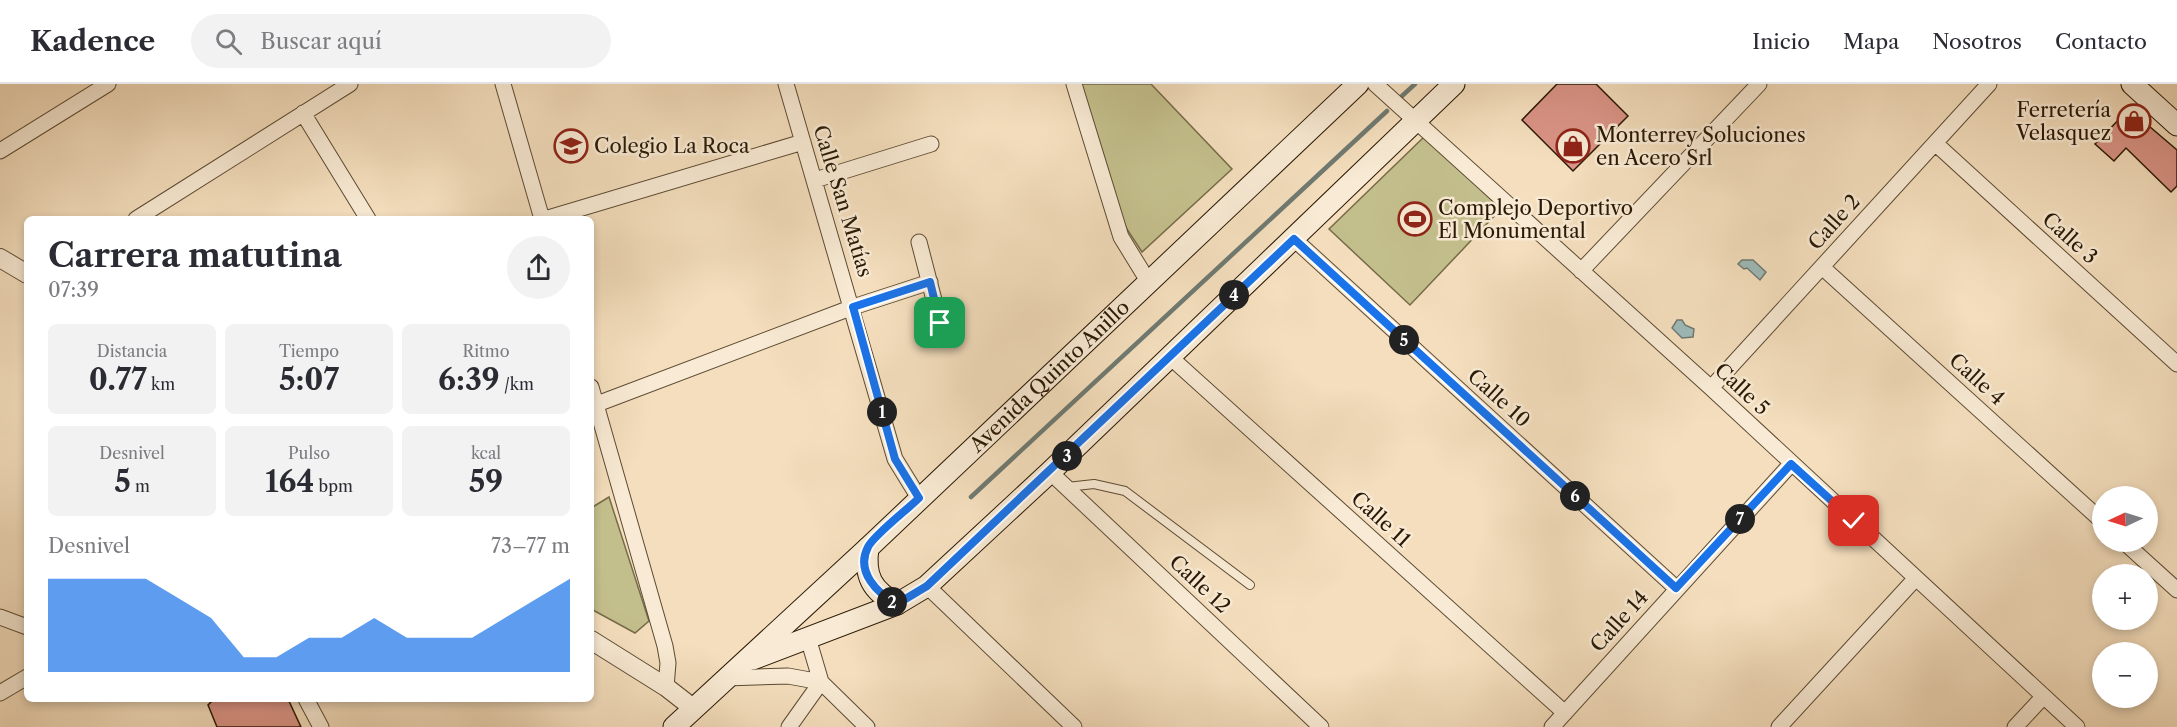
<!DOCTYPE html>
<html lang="es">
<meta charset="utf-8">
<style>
:root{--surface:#fff;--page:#f2f2f3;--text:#2b2b33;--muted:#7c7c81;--line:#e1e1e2;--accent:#1a73e8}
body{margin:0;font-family:"Libre Caslon Text",serif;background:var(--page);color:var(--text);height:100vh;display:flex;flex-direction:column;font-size:22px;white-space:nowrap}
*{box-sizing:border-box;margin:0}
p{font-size:20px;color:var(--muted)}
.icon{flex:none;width:33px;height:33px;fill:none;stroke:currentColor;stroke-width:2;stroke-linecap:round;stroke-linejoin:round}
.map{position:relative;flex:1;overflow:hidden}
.sheet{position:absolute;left:24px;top:132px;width:570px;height:486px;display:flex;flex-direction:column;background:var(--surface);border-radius:9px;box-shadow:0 3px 9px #0003}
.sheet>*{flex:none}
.needle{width:39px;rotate:266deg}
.buttons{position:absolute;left:2092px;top:402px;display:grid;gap:12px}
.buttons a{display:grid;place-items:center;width:66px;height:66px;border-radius:50%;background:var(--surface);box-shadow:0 3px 9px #0003;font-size:30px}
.pin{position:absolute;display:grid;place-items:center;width:51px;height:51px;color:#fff;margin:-26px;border-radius:12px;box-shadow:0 3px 9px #0006}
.km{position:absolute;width:30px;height:30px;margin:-15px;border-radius:50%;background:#222;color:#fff;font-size:16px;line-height:30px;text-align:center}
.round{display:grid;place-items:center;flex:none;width:63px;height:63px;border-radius:32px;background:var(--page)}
.headline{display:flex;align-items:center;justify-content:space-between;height:102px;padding:0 24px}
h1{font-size:33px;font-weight:700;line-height:45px}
.figures{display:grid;grid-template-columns:repeat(3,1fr);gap:9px;height:102px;padding:6px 24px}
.figures div{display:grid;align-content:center;border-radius:9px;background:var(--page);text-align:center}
.figures b{font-size:30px;font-weight:700}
.figures small{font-size:16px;font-weight:400}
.figures p{font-size:16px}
.chart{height:168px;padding:12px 24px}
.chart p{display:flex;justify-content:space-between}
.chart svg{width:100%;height:108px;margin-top:6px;fill:var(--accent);opacity:.7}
header{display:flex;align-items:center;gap:36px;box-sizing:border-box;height:84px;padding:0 30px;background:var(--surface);border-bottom:2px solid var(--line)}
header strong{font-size:28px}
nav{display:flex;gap:33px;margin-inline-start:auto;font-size:21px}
.search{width:420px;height:54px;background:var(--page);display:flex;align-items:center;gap:15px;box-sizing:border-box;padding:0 21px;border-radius:33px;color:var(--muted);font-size:22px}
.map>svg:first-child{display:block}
.green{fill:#c3bf8c;stroke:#766c48;stroke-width:1.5}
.water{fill:#9ebbb9;stroke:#6f7a71;stroke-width:1.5}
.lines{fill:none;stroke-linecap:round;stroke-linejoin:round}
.stream{stroke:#6f7a71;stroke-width:4.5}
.building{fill:#da9487;stroke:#291804;stroke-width:1.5}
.service-casing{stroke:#5c4a32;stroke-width:10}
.minor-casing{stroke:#5c4a32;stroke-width:17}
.tertiary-casing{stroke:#5c4a32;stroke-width:20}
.secondary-casing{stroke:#291804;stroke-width:23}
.service{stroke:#f8ead4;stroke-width:8}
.minor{stroke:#f8ead4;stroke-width:15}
.tertiary{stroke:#f8ead4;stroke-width:18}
.secondary{stroke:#f8ead4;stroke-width:21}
.route-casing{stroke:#fff;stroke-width:12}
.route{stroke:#1a73e8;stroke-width:8}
.labels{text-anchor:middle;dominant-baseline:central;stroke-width:5;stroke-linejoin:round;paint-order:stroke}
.poi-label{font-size:20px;fill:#291804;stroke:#f8ead4;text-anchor:start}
.street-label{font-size:20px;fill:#291804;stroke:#f8ead4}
</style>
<header>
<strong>Kadence</strong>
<div class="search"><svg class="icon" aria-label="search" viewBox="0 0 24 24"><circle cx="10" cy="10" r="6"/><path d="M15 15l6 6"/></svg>Buscar aquí</div>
<nav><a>Inicio</a><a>Mapa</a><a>Nosotros</a><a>Contacto</a></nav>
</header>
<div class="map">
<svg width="2177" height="643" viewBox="0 0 2177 643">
<rect width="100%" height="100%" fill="#f4debd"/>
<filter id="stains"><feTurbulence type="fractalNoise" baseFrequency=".00333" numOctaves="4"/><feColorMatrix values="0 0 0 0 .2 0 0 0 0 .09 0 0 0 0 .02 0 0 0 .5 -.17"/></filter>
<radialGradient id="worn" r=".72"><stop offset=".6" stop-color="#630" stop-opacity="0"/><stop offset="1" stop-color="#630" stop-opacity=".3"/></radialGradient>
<path class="green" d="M1080 0H1151L1232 85 1142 168 1119 133Z
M1425 52 1501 125 1410 221 1329 145Z
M609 413 649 537 635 549 591 525V424Z"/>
<path class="water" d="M1742 176H1753L1766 188 1760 196 1747 184 1744 185 1738 180Z
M1677 236H1682L1685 241 1694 245 1693 253 1682 254 1672 244Z"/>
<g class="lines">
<path class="stream" d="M1402 12 1415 0
M971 413 1387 27"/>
</g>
<path class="building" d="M1557 0H1596L1628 32 1573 87 1522 36Z
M2129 25 2177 66V102L2171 108 2126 64 2114 77 2095 60Z
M214 615H288L301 643H217L208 621Z"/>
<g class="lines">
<g class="service-casing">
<path id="service" d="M1067 403 1094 400 1125 407 1250 501"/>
</g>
<g class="minor-casing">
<path id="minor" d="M503 0 542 135
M786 0 895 375 919 414
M1074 0 1121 153 1148 197
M1375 0 1711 304 2077 643
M303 29 368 135
M1935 59 2177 280
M0 67 108 0
M815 96 931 60
M136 135 350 0
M545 135 803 58
M1294 155 1676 504
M919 158 940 239
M1822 183 2103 438
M1581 187 1759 0
M1169 272 1565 629
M591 303 665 562 668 579 666 603
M1711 304 1989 0
M597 320 853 223 930 198
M1050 388 1321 643
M2124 458 2177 506
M927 502 1074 643
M0 533 27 543
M725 594 788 592 821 598 867 643
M0 609 27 593
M306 615 321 643
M789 643 821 598 808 554
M1552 643 1791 380
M1779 643 1916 494
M2015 643 2043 613"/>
</g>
<g class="tertiary-casing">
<path id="tertiary" d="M0 174 27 190
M591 556 666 603 693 624"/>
</g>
<g class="secondary-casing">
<g id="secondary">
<path d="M2132 0 2177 41"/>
<path d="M868 464C864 492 872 507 897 520"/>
<path d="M753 575 897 520 927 502 1050 388 1454 0"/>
<path id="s1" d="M674 643 868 464 1358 0"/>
</g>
</g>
<use href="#service" class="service"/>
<use href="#minor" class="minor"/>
<use href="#tertiary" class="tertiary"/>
<use href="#secondary" class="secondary"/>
</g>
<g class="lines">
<g class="route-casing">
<path id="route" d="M940 239 930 198 853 223 895 375 919 414C908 425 874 451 868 463 855 488 878 510 897 520L927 502 1294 155 1676 504 1791 380 1854 437"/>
</g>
<use href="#route" class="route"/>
</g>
<defs>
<g id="shop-ring" transform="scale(1.725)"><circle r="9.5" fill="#f8ead4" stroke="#8f2418" stroke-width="1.5"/><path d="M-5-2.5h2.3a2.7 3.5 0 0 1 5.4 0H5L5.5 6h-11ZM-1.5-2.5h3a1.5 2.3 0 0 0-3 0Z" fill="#8f2418"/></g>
<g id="school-ring" transform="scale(1.725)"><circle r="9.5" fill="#f8ead4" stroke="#8f2418" stroke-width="1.5"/><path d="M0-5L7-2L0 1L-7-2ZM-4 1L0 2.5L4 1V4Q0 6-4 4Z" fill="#8f2418"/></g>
<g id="stadium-ring" transform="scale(1.725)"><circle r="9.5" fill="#f8ead4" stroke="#8f2418" stroke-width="1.5"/><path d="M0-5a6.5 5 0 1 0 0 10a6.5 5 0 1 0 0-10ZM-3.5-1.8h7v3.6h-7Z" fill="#8f2418"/></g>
</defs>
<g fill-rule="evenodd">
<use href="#shop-ring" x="2134" y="37"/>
<use href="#school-ring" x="571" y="62"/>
<use href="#shop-ring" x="1573" y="62"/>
<use href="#stadium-ring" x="1415" y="135"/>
</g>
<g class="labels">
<g class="poi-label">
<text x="2111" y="26" text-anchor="end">Ferretería<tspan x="2111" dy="23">Velasquez</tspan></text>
<text x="1596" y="51">Monterrey Soluciones<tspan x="1596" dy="23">en Acero Srl</tspan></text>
<text x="594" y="62">Colegio La Roca</text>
<text x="1438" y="124">Complejo Deportivo<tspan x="1438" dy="23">El Monumental</tspan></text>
</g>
<g class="street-label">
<text transform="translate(843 117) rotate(73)">Calle San Matías</text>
<text transform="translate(1834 138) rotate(-48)">Calle 2</text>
<text transform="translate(2070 154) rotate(42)">Calle 3</text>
<text stroke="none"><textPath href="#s1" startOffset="514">Avenida Quinto Anillo</textPath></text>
<text transform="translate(1977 295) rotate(42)">Calle 4</text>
<text transform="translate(1742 305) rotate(43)">Calle 5</text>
<text transform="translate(1499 314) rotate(42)">Calle 10</text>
<text transform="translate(1381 435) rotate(42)">Calle 11</text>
<text transform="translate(1200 500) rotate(43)">Calle 12</text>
<text transform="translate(1619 537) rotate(-48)">Calle 14</text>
</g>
</g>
<rect width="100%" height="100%" filter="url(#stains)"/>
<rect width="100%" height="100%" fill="url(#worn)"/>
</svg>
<div class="buttons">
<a><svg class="needle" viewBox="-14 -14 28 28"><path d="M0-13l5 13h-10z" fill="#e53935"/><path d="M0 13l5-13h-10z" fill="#7c7c81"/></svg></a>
<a>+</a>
<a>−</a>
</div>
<div class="pin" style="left:940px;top:239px;background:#1e9e55"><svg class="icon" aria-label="arrive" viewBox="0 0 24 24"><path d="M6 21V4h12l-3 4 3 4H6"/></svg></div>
<div class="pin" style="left:1854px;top:437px;background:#d93025"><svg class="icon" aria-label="check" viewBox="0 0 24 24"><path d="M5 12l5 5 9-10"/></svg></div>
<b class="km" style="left:882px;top:328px">1</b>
<b class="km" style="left:892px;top:518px">2</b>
<b class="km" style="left:1067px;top:372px">3</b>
<b class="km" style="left:1234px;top:211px">4</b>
<b class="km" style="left:1404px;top:256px">5</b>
<b class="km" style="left:1575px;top:412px">6</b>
<b class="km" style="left:1740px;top:435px">7</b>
<section class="sheet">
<div class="headline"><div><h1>Carrera matutina</h1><p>07:39</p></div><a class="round"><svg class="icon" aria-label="share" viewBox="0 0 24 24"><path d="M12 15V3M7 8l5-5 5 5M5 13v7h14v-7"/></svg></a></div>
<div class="figures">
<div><p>Distancia</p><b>0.77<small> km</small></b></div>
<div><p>Tiempo</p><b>5:07</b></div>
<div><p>Ritmo</p><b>6:39<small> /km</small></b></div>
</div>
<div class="figures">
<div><p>Desnivel</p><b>5<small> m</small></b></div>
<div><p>Pulso</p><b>164<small> bpm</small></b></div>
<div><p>kcal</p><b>59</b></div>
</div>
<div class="chart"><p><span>Desnivel</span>73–77 m</p>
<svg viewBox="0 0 160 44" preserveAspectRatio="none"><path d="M0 44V6L10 6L20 6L30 6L40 14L50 22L60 38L70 38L80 30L90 30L100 22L110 30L120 30L130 30L140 22L150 14L160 6V44z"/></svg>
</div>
</section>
</div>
